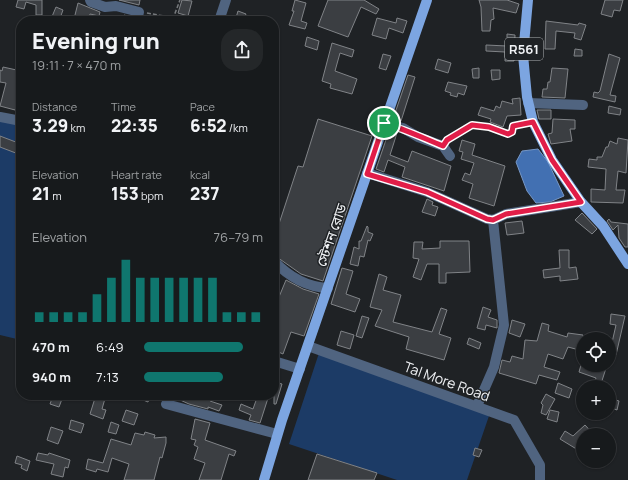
<!DOCTYPE html>
<meta charset="utf-8">
<style>
:root{--surface:#171a1c;--page:#242729;--text:#f1f3f6;--muted:#9ea1a3;--line:#36383b;--accent:#0f766e}
body{margin:0;font-family:Manrope,"Noto Sans Bengali",sans-serif;background:var(--page);color:var(--text);height:100vh;display:flex;flex-direction:column;font-size:15px;white-space:nowrap}
*{box-sizing:border-box;margin:0}
p{font-size:13px;color:var(--muted)}
.icon{flex:none;width:22px;height:22px;fill:none;stroke:currentColor;stroke-width:2;stroke-linecap:round;stroke-linejoin:round}
.map{position:relative;flex:1;overflow:hidden}
.sheet{position:absolute;left:16px;top:16px;width:263px;height:384px;display:flex;flex-direction:column;background:var(--surface);border-radius:16px;box-shadow:0 1px 3px #0004,0 0 0 1px var(--line)}
.sheet>*{flex:none}
.tools{position:absolute;left:576px;top:332px;display:grid;gap:8px}
.tools a{display:grid;place-items:center;width:40px;height:40px;border-radius:50%;background:var(--surface);box-shadow:0 1px 3px #0004,0 0 0 1px var(--line);font-size:20px}
.pin{position:absolute;display:grid;place-items:center;width:34px;height:34px;color:#fff;margin:-17px;border:2px solid #fff;border-radius:50%;box-shadow:0 1px 4px #0007}
.round{display:grid;place-items:center;flex:none;width:42px;height:42px;border-radius:16px;background:var(--page)}
.head{display:flex;align-items:center;justify-content:space-between;height:68px;padding:0 16px}
h1{font-size:22px;font-weight:800;line-height:30px}
.figures{display:grid;grid-template-columns:repeat(3,1fr);gap:6px;height:68px;padding:4px 16px}
.figures div{display:grid;align-content:center}
.figures b{font-size:17px;font-weight:800}
.figures small{font-size:11px;font-weight:400}
.figures p{font-size:11px}
.chart{height:112px;padding:8px 16px}
.chart p{display:flex;justify-content:space-between}
.chart svg{width:100%;height:72px;margin-top:4px;stroke:var(--accent);stroke-width:6}
ul{padding:0 16px;list-style:none;font-size:13px}
li{display:grid;grid-template-columns:64px 48px 1fr;align-items:center;height:30px}
li i{height:10px;border-radius:5px;background:var(--accent)}
.map>svg:first-child{display:block}
.green{fill:#1c3b66}
.water{fill:#4270b2;stroke:#7697c6}
.building{fill:#3b3e42;stroke:#808387}
.lines{fill:none;stroke-linecap:round;stroke-linejoin:round}
.path{stroke:#777a7d;stroke-width:1.5;stroke-dasharray:4 2;stroke-linecap:butt}
.minor{stroke:#506480;stroke-width:10}
.major{stroke:#7ca5e1;stroke-width:10}
.route-casing{stroke:#fff;stroke-width:8}
.route{stroke:#e11d48;stroke-width:5}
.labels{text-anchor:middle;dominant-baseline:central;stroke-width:3;stroke-linejoin:round;paint-order:stroke}
.shield{fill:#1f2225;stroke:#b1b4b7;stroke-width:1}
.shield-label{font-size:13px;font-weight:bold;fill:#f0f2f5}
.street-label{font-size:14px;fill:#f0f2f5;stroke:#1f2225}
</style>
<div class="map">
<svg width="628" height="480" viewBox="0 0 628 480">
<rect width="100%" height="100%" fill="#1f2225"/>
<path class="green" d="M0 117 21 121V340L0 335Z
M319 353 490 413 467 480H397L289 444Z"/>
<path class="water" d="M538 149 548 162 564 196 550 202 536 203 527 191 516 162 522 151Z"/>
<path class="building" d="M18 0H42V15H36V5L26 2 24 9 16 7Z
M119 0H140L139 5Z
M182 0 192 1 188 16 178 13Z
M295 0 306 3 301 21 307 23 305 29 289 25 294 11H292Z
M328 0H364L379 9 376 14 361 7 348 37 318 26Z
M479 0H507L519 4 516 13 493 8 494 19 491 20 490 31H482L481 7Z
M605 0H623L620 11 614 10 612 17 601 14Z
M78 3 100 12 99 16 90 14 88 21 74 19Z
M56 7 63 10 59 21 51 19Z
M238 11 246 14 243 21H235Z
M124 15 131 17V21H123Z
M145 16 157 20 156 21H144Z
M377 18 396 23 397 18 407 21 403 33 389 28 386 39 372 35Z
M546 21 578 25 579 23 586 25 581 40 574 38 575 33 556 31 555 49H545Z
M507 34 515 35 514 61H505V52L486 51V45L507 46Z
M307 37 319 41 317 50 305 46Z
M332 43 354 50 352 57 340 53 335 71 357 79 352 94 330 88 331 84 322 81Z
M575 49 582 50V56H574Z
M383 54 391 56 386 70 379 68Z
M609 54 620 58 610 95 616 96 615 102 593 97 594 92 598 93 600 91Z
M438 59 451 63 448 73 435 69Z
M3 67 21 71V106L17 104 15 110 0 106 6 83 0 82V70L2 71Z
M479 68V78H473L472 69Z
M552 68 568 69 565 98 542 97 543 89H547L548 82H550Z
M491 70H500V79L492 80Z
M408 75 415 77 401 121 393 119Z
M448 82 467 86 464 95 458 93 457 97 450 95 451 93 445 91Z
M520 98 521 115 507 116 503 127 490 122 491 119 478 115 481 107 494 111 496 106 500 108 502 101 513 104 512 99Z
M609 106 621 109 620 115 608 113Z
M537 110H551V119H539Z
M318 119 372 136 323 281 301 274 274 255V239L298 166 303 167Z
M553 119 575 120V129H570L572 141 551 144 548 134 552 133Z
M389 131 397 133 390 155 408 162 412 151 451 166 444 191 402 177 405 167 388 160 384 172 376 169Z
M0 136 21 144V155L0 147Z
M618 138 628 140 626 173 618 171 616 190H625L623 203 591 202V189L605 190 606 169 588 167 589 159 597 160V157H602L606 147H608L610 141 617 144Z
M462 140 475 144 472 155 505 166 494 206 469 198 473 184 462 180 465 173 470 175 474 163 461 159 463 152 459 151Z
M427 199 433 202 432 205 438 207 435 216 422 212Z
M582 213 597 229 592 234 575 220Z
M609 219 611 222 628 224V247H625L619 238 618 225 613 230 607 221Z
M522 221 524 233 507 235 505 223Z
M367 226 368 227V232L373 234 370 241 368 240 364 257 360 256 358 266 350 264 354 247 359 249V241H361Z
M440 241H469L470 272 446 273V283H439V264H427L421 280 413 277 419 259 413 258 414 242H423L422 249 440 248Z
M559 250H569V268L576 267 578 279 560 281V276L544 278 543 270 560 268Z
M342 268 353 271 346 294 360 299 355 312 331 304Z
M379 274 387 277 383 290 401 295 393 322 432 332 441 308 447 310 439 334 451 338 444 360 406 349 409 337 375 326 382 310 370 307Z
M286 280 303 289 319 294 304 336 291 332 283 354 274 350V309Z
M483 307 491 310 488 317 497 320V328L486 325 485 330 477 328Z
M611 314 625 316 616 355 609 353V346L611 347 616 325 610 324Z
M362 316 369 318 362 338 356 336Z
M512 320 525 324 520 337 509 333Z
M542 323 549 325 548 331 567 337 568 333 583 335V351L568 347 563 359 548 354 544 367 560 372 557 380 539 375 536 384 499 373 502 360 510 362 512 356 523 359 525 340 537 341Z
M341 331 354 335 350 349 337 345Z
M469 338 481 343 479 349 467 344Z
M581 365H607L600 387H593L596 378 579 372Z
M274 382 282 384 276 404H274Z
M558 383 572 389 569 398 555 393Z
M546 394 555 399 546 415 541 413 543 405 541 403Z
M96 395H106L102 409 106 410 103 419 90 414Z
M131 395H151L148 402Z
M169 395H212L210 401 222 405 219 411 208 407V409L189 404Z
M258 395H269L260 423 249 420 251 415 239 410 241 404 253 409Z
M53 396 62 399 59 407 50 404Z
M609 398 619 401 617 410 609 407Z
M126 410 138 414 134 425 122 421Z
M550 410 559 412 557 422 547 419Z
M195 419 210 423 205 440 236 451 234 456 229 454 221 480H199L205 463 194 459 198 447 194 445 196 440 191 439Z
M71 420 84 424 81 433 69 429Z
M111 422 119 425 116 434 108 432Z
M585 425 594 435H583V453L560 439 565 431 573 436Z
M51 427 63 431 58 444 47 440Z
M145 432 155 435 154 438 166 437V443L162 458 160 457 154 480H124L129 464 112 458 108 472 97 469 96 472 86 469 88 459 103 463 111 439 131 445 135 433 144 435Z
M475 448 482 450 479 457 473 455Z
M38 453 48 455 49 453 70 460 68 468 65 467 63 477 51 474 54 464 36 460Z
M317 454 377 473 374 480H308Z
M17 456 30 461 27 471 21 468 22 465 15 463Z"/>
<g class="lines">
<path class="path" d="M147 13 169 17 174 16 180 0
M448 140C477 119 477 126 508 134L512 132 513 126 525 124"/>
<path class="minor" d="M90 0 91 2 105 7 116 6 139 12 137 21
M219 21 226 0
M528 103 583 105
M0 117 21 121
M384 123 403 128 418 137 443 146 450 156
M367 173 427 192 487 219 493 220 506 214 581 202
M274 261C289 277 306 287 328 288
M308 346 514 420 540 465V480
M274 361 300 369
M166 404 277 434
M477 406 494 367 504 325 493 220"/>
<path class="major" d="M528 0 523 55 527 97 533 122 552 160 581 202 603 226 628 264
M264 480 282 420 427 0"/>
</g>
<g class="lines">
<g class="route-casing">
<path id="route" d="M533 122 552 160 581 202 506 214 493 220 487 219 427 192 367 174 384 123C404 129 423 138 443 146L447 140 472 125 489 127 508 134 512 132 513 126Z"/>
</g>
<use href="#route" class="route"/>
</g>
<g class="labels">
<rect class="shield" x="505" y="38" width="38" height="22" rx="3"/>
<g class="shield-label">
<text x="524" y="49">R561</text>
</g>
<g class="street-label">
<text transform="translate(331 235) rotate(-71)">স্টেশন রোড</text>
<text transform="translate(447 381) rotate(20)">Tal More Road</text>
</g>
</g>
</svg>
<div class="tools">
<a><svg class="icon" aria-label="locate" viewBox="0 0 24 24"><circle cx="12" cy="12" r="6"/><path d="M12 2v4M12 18v4M2 12h4M18 12h4"/></svg></a>
<a>+</a>
<a>−</a>
</div>
<div class="pin" style="left:384px;top:123px;background:#1e9e55"><svg class="icon" aria-label="arrive" viewBox="0 0 24 24"><path d="M6 21V4h12l-3 4 3 4H6"/></svg></div>
<section class="sheet">
<div class="head"><div><h1>Evening run</h1><p>19:11 · 7 × 470 m</p></div><a class="round"><svg class="icon" aria-label="share" viewBox="0 0 24 24"><path d="M12 15V3M7 8l5-5 5 5M5 13v7h14v-7"/></svg></a></div>
<div class="figures">
<div><p>Distance</p><b>3.29<small> km</small></b></div>
<div><p>Time</p><b>22:35</b></div>
<div><p>Pace</p><b>6:52<small> /km</small></b></div>
</div>
<div class="figures">
<div><p>Elevation</p><b>21<small> m</small></b></div>
<div><p>Heart rate</p><b>153<small> bpm</small></b></div>
<div><p>kcal</p><b>237</b></div>
</div>
<div class="chart"><p><span>Elevation</span>76–79 m</p>
<svg viewBox="0 0 160 44" preserveAspectRatio="none"><path d="M5 44V38M15 44V38M25 44V38M35 44V38M45 44V27M55 44V17M65 44V6M75 44V17M85 44V17M95 44V17M105 44V17M115 44V17M125 44V17M135 44V38M145 44V38M155 44V38"/></svg>
</div>
<ul>
<li><b>470 m</b>6:49<i style="width:83%"></i></li>
<li><b>940 m</b>7:13<i style="width:66%"></i></li>
</ul>
</section>
</div>
